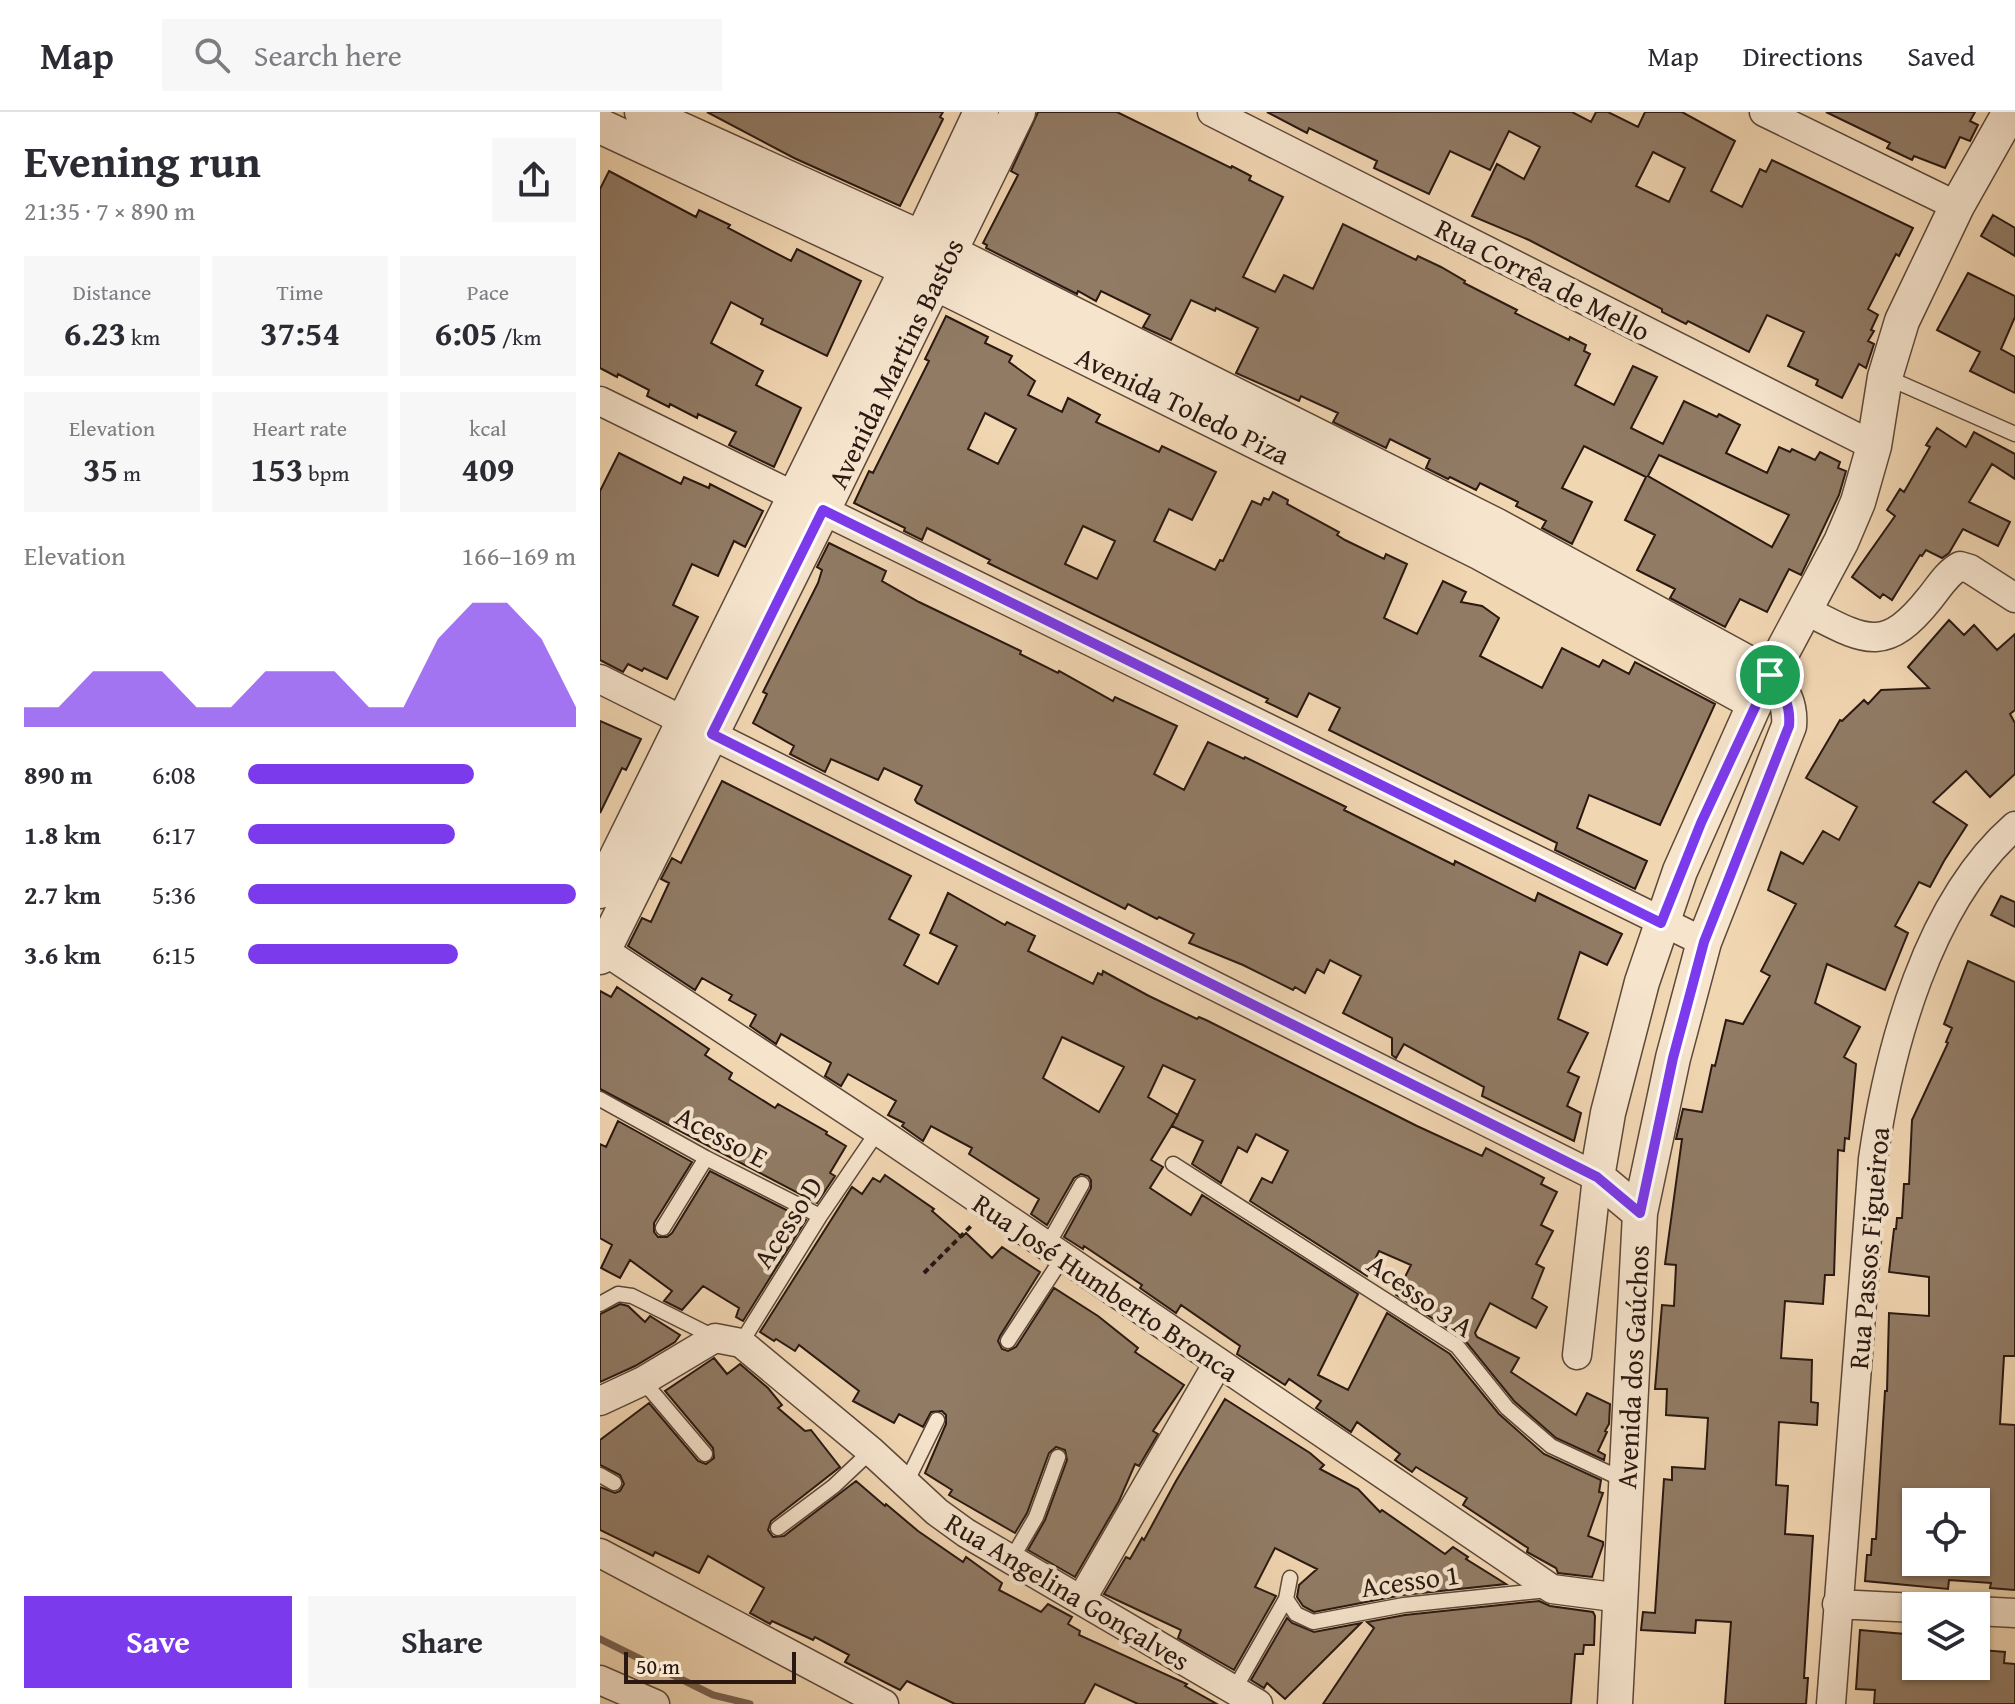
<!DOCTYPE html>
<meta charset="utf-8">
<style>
:root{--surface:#fff;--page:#f7f7f7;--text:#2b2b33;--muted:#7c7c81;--line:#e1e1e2;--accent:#7c3aed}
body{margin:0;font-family:"Gentium Book Plus",serif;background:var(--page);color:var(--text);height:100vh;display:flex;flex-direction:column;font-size:30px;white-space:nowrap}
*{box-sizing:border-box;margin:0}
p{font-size:26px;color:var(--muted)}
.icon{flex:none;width:44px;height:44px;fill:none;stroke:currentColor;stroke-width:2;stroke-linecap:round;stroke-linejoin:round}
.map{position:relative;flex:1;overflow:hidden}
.panel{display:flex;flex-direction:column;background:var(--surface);width:600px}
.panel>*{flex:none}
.controls{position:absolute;left:1302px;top:1376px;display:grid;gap:16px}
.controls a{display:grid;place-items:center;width:88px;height:88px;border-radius:0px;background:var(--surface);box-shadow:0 2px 6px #0004;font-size:40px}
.scale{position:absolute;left:24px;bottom:20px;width:172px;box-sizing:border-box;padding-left:8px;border:4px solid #2a1811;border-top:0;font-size:22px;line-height:28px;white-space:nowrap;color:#2a1811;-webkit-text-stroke:6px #f6e4cd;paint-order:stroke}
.pin{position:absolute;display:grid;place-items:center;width:68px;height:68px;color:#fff;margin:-34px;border:4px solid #fff;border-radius:50%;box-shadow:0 2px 8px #0007}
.round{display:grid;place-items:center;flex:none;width:84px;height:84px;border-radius:0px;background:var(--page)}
.headline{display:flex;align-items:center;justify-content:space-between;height:136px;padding:0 24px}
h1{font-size:44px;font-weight:800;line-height:60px}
.stats{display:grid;grid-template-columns:repeat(3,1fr);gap:12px;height:136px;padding:8px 24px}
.stats div{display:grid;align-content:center;border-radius:0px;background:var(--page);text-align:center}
.stats b{font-size:34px;font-weight:800}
.stats small{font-size:22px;font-weight:400}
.stats p{font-size:22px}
.chart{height:224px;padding:16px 24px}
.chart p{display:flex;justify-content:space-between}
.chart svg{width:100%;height:144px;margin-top:8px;fill:var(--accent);opacity:.7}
.action{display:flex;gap:16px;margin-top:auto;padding:16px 24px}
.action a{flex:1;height:92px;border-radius:0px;background:var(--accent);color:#fff;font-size:32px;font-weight:800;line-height:92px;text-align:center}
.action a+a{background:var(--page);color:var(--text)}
ul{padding:0 24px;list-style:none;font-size:26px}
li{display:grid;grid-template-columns:128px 96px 1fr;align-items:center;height:60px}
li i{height:20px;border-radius:10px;background:var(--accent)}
header{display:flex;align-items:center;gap:48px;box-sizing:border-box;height:112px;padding:0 40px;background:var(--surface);border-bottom:2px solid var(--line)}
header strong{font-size:38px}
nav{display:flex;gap:44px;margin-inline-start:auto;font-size:28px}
.search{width:560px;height:72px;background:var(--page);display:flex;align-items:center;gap:20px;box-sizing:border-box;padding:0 28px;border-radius:0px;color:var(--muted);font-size:30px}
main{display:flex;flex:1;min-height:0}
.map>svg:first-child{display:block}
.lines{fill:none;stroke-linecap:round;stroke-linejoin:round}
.stream{stroke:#796351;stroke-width:7}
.building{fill:#917b65;stroke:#2a1811;stroke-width:2;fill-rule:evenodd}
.service-casing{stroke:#5c4839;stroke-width:17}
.minor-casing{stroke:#5c4839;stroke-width:31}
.tertiary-casing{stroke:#5c4839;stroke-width:37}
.path{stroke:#2a1811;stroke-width:4;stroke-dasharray:6 4;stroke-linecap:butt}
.service{stroke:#f6e4cd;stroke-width:14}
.minor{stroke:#f6e4cd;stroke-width:28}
.tertiary{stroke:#f6e4cd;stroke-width:34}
.route-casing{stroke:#fff;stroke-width:16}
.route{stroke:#7c3aed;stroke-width:10}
.labels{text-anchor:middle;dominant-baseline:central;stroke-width:8;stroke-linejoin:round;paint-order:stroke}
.street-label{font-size:28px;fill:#2a1811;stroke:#f6e4cd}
</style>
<header>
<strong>Map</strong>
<div class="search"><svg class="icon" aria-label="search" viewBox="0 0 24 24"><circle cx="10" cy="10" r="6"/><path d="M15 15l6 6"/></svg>Search here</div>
<nav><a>Map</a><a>Directions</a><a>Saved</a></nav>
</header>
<main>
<section class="panel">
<div class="headline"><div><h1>Evening run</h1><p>21:35 · 7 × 890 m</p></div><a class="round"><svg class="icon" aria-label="share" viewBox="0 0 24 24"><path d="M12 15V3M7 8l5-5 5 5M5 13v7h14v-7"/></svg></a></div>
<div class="stats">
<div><p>Distance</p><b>6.23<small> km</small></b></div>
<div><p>Time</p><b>37:54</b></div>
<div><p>Pace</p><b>6:05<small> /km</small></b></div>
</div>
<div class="stats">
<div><p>Elevation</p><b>35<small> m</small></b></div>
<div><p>Heart rate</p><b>153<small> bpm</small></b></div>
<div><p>kcal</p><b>409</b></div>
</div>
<div class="chart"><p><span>Elevation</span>166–169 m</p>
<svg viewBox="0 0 160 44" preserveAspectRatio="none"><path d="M0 44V38L10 38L20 27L30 27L40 27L50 38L60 38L70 27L80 27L90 27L100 38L110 38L120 17L130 6L140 6L150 17L160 38V44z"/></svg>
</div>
<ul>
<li><b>890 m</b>6:08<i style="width:69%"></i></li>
<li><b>1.8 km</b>6:17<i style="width:63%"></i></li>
<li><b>2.7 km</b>5:36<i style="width:100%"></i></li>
<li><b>3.6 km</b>6:15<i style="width:64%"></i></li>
</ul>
<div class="action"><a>Save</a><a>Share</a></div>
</section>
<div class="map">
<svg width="1415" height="1592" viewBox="0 0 1415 1592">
<rect width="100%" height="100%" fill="#f1d6b2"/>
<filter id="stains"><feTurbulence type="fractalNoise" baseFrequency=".0025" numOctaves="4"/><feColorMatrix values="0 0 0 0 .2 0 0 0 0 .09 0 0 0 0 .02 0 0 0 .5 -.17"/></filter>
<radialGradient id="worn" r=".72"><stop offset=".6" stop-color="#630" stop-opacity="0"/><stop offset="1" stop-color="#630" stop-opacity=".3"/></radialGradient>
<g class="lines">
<path class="stream" d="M0 1527 113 1583 150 1592"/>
</g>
<path class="building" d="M107 0H343L340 5 343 7 300 94 194 46Z
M438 0H517L631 56 632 54 651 64 649 68 683 85 643 165 675 180 684 163 713 177 743 112 816 148 818 144 841 155 865 169 864 171 917 198 915 201 969 228 970 225 986 233 984 239 990 242 975 273 1014 293 1033 254 1057 265 1031 316 1063 332 1084 289 1117 305 1119 302 1140 313 1126 341 1167 361 1179 335 1190 340 1192 337 1215 348 1220 340 1240 350 1238 356 1246 359 1239 383 1201 463 1189 457 1167 500 1140 487 1125 515 1070 486 1075 477 1037 458 1055 423 1025 408 1046 365 984 334 962 376 992 390 972 432 942 416 946 409 916 394 918 390 880 371 876 378 850 365 848 367 826 356 830 347 790 327 786 336 733 310 738 301 701 284 699 289 636 261 658 216 616 196 615 199 591 188 571 228 543 215 550 203 501 179 496 189 478 179 477 182 386 136 387 133 383 131 418 63 411 59ZM1059 343 1189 403 1172 435 1048 364Z
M667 0H972L991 10 996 0H1008L1038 15 1045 0H1082L1135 29 1111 79 1142 95 1160 57 1166 60 1172 48 1313 116 1299 144 1296 142 1268 197 1278 203 1271 218 1274 219 1268 229 1274 232 1266 256 1259 252 1242 286 1216 273 1218 268 1188 254 1204 220 1167 203 1149 240 1088 209 1086 212 1062 200V197L929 128 872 104 897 52 924 67 940 35 909 19 890 58 850 39 829 82 774 56 777 49 709 16 707 21ZM1053 40 1085 56 1069 90 1036 74Z
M1226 0H1375L1370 9 1378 13 1370 29 1360 25 1345 56 1314 44 1312 48 1287 36 1290 31Z
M9 59 96 105 99 98 130 113 128 116 191 149 197 137 261 169 227 244 161 212 163 207 131 190 111 231 163 259 156 273 201 296 174 355 129 333 136 320 98 302 97 306 70 292 69 295 47 284 49 278 18 262 17 265 0 256V77Z
M1393 103 1415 116V144L1381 124Z
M1368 161 1415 184V205L1401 237 1415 245V281L1370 259 1380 240 1337 218Z
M346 204 388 225 385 231 412 244 409 250 435 269 428 283 462 300 468 286 500 303 496 310 559 340 562 334 616 360 592 408 569 397 554 429 615 458 620 448 623 449 652 389 661 393 664 386 669 388 673 380 688 388 687 392 739 420 737 423 745 428 784 447 786 442 807 452 784 506 817 522 843 469 866 480 861 490 882 494 899 506 880 544 942 576 962 536 999 555 1003 548 1029 562 1035 550 1115 592 1060 713 989 683 977 716 1047 749 1035 777 955 738 957 731 729 618 740 596 709 581 697 605 666 590 668 587 388 451 390 448 327 416 322 428 304 419 305 416 254 391 269 359 273 361 329 249 325 247ZM385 301 416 317 398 352 368 337ZM483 414 515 429 497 467 465 452Z
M1337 316 1366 335 1374 320 1415 342V367L1392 352 1369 390 1410 410 1398 434 1363 417 1349 441 1342 446 1326 438 1322 444 1320 443 1292 488 1283 482 1280 486 1252 465 1295 404 1287 398 1300 377 1304 380 1330 335 1326 333Z
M19 341 81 372 84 365 109 376 110 372 163 399 145 435 134 429 118 464 92 452 73 493 98 505 67 567 44 556 42 559 28 552 23 560 0 548V379Z
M229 431 286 459 282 469 319 490 421 539 420 542 458 561 459 559 513 589 515 585 577 614 554 662 584 678 608 630 644 647 645 645 746 695 744 698 854 753 855 749 935 789 938 781 1022 822 1007 853 980 840 958 907 988 921 968 960 979 965 967 994 981 1001 974 1029 882 984 884 975 804 932 796 946 792 943V926L743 901 761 864 730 848 724 861 717 857 705 881 695 875 693 878 643 853 589 831 594 822 559 805 557 807 528 792 525 797 317 691 315 688 322 674 284 656 278 668 231 647 225 660 190 642 194 634 153 611 167 582 163 580 218 471 222 458 217 455Z
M1349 508 1364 523 1374 513 1397 538 1415 522V598L1410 602 1415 611V662L1390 685 1366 659 1333 690 1367 713 1344 749 1330 775 1319 770 1295 814 1308 821 1285 878 1227 852 1215 891 1260 915 1244 945 1256 952 1249 1027 1245 1026 1244 1039 1238 1038 1234 1163H1225L1223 1192 1185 1189 1181 1246 1212 1248 1211 1290 1218 1291 1217 1313 1179 1310 1176 1373 1188 1374 1185 1422 1213 1424 1204 1566H1208L1206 1592H1125L1131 1510 1096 1508 1095 1521 1041 1518 1043 1500 1055 1501 1064 1367 1072 1368V1355L1105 1357 1108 1306 1066 1303 1067 1277H1055L1062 1193 1074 1194 1076 1153 1065 1152 1082 1027H1076L1083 997 1102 1000 1112 953 1115 954 1126 908 1143 912 1170 864 1161 859 1196 792 1168 778 1181 740 1203 752 1223 719 1239 728 1257 695 1206 666 1240 608 1242 609 1264 588 1268 592 1281 578 1329 576 1308 555Z
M0 609 41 627 26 658 22 656 0 701Z
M122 669 311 764 289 807 319 823 304 853 338 872 357 834 330 821 348 781 405 813 407 810 435 824 428 839 493 872 498 861 502 863 503 859 549 884 597 907 599 905 606 908 817 1014 882 1044 886 1036 944 1066 941 1072 957 1080 941 1113 953 1119 936 1152 944 1156 932 1186 947 1195 936 1216 890 1191 875 1221 877 1225 919 1246 911 1260 976 1303 987 1281 1010 1292 1009 1312 1005 1319 1007 1320 998 1339 1005 1343 1004 1348 956 1326 914 1289 863 1226 796 1183 811 1153 779 1139 767 1164 650 1089 662 1066 672 1071 688 1039 656 1022 647 1040 638 1035 621 1071 592 1052 603 1029 572 1014 595 968 563 953 548 985 578 1003 551 1048 563 1055 550 1076 591 1103 602 1083 758 1182 718 1263 748 1278 787 1201 850 1242 899 1302 944 1342 1001 1368 999 1380 1003 1381 988 1424 1003 1430V1433L992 1465 958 1461 956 1456 927 1440 928 1436 863 1393 867 1386 816 1355 812 1360 795 1348 800 1342 757 1310 751 1320 716 1296 721 1289 689 1267 685 1273 637 1242 640 1234 581 1193 576 1201 540 1176 542 1173 484 1134 483 1137 464 1125 491 1076V1068L488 1064 481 1062 474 1066 447 1113 431 1102 439 1087 369 1042 372 1036 331 1014 323 1029 302 1014 304 1011 288 1003 296 989 248 962 241 974 225 964 231 951 181 922 176 932 150 914 156 903 129 888 132 883 102 866 95 878 28 834 42 806 51 810 69 771 61 767 72 746 81 751ZM462 925 524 955 499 1000 443 966Z
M1401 784 1415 790V815L1391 803Z
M1368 849 1415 870V1244H1404L1400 1312 1415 1313V1478L1390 1476 1391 1471 1349 1468 1348 1477 1265 1469 1267 1443H1271L1272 1427H1276L1285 1279H1287L1289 1201 1329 1204V1165L1289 1160 1294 1117H1296L1297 1106H1302L1304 1072H1309L1312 1008 1348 931 1346 930 1352 916 1344 912ZM1316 1390H1376V1450H1316Z
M17 875 109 937 105 943 132 961 129 967 175 996 178 992 227 1020 226 1022 246 1034 230 1061 235 1064 217 1091 0 977V879L11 885Z
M18 1009 92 1050 54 1111V1120L58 1125H67L72 1121 110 1059 206 1108 143 1209 136 1205 139 1196 103 1174 82 1198 64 1189 72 1179 30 1148 20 1166 1 1156 12 1133 0 1126V1032L6 1035Z
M285 1063 334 1097 332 1099 362 1125 366 1121 392 1146 402 1135 440 1160 400 1224 398 1229 402 1237 408 1239 416 1235 454 1176 498 1204 538 1236 535 1240 584 1273 553 1319 558 1322 539 1354 535 1352 519 1389 475 1465 428 1438 445 1408 467 1348 465 1338 456 1335 449 1341 427 1401 415 1421 349 1383 352 1378 325 1361 346 1312V1303L342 1299 331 1300 323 1315 299 1302 294 1311 253 1289 259 1279 199 1233 195 1239 176 1227 174 1229 160 1220 252 1075 262 1082 273 1066 280 1070Z
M20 1192 28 1194 45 1210 50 1204 80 1223 75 1230 35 1254 0 1270V1202Z
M114 1246 127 1262 140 1252 168 1276 182 1293 178 1296 205 1319 211 1318 240 1355 171 1409 168 1418 173 1425 184 1424 256 1369 285 1394 286 1392 318 1419 363 1450 366 1445 402 1471 399 1478 441 1500 448 1492 472 1505 468 1512 480 1519 479 1523 587 1572 585 1574 617 1592H538L495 1572 484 1592H355L307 1569 300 1578 245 1550 249 1543 215 1525 213 1528 172 1509 170 1512 150 1501 164 1476 108 1444 99 1461 55 1440 53 1444 0 1418V1375L15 1381 20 1379 24 1372 20 1363 0 1353V1328L49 1291 98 1349 106 1352 114 1346 113 1336 65 1279Z
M625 1287 710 1341 724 1353 720 1357 758 1377 780 1400 782 1398 845 1442 853 1435 868 1445 866 1447 906 1472 803 1483 714 1500 703 1494 697 1485 699 1473 717 1457 675 1436 655 1475 676 1484 634 1558 578 1526 581 1518 504 1482 526 1445 530 1447 542 1426 544 1428 576 1369Z
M939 1489 950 1494 993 1500 995 1504 994 1533H984L983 1542H975L971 1592H723L774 1516 767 1510 805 1503Z
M687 1506 692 1511 714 1520 761 1511 685 1587 667 1571 664 1576 651 1568Z
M1260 1518 1316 1523V1554H1381L1382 1538 1405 1540 1404 1551 1415 1552V1592H1274L1275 1578 1256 1577Z"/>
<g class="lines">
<g class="service-casing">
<path id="service" d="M1286 265 1415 322
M0 987 106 1046 220 1104
M573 1052 857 1234 907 1296 951 1334 1026 1369
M63 1116 106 1046
M447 1134 482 1072
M0 1192 18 1182 32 1184 114 1225
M408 1229 463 1145
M141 1231 220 1104 278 1019
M43 1269 105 1342
M0 1363 14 1371
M306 1371 337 1308
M178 1416 234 1374 271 1339
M411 1448 436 1405 458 1345
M686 1487 690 1466
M634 1578 686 1487 696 1502 713 1510 804 1493 948 1478"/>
</g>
<g class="minor-casing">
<path id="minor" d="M612 0 1274 334
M1164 0 1357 94
M0 289 1104 830
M1205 498C1264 528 1284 544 1330 486 1339 475 1347 461 1360 454L1370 457 1415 486
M0 567 997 1065 977 1243
M0 836 278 1019 952 1477 1021 1486
M0 1289 43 1269 115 1226 141 1231 271 1339 337 1400 366 1421 658 1592
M0 1441 284 1592
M481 1488 618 1251
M1237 1492 1316 1496
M1376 1499 1415 1501
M0 1568 55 1592
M1231 1592 1273 1047C1289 936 1328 790 1415 714"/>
</g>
<g class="tertiary-casing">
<path id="tertiary" d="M42 0 321 126 895 413 1170 563C1183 580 1191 592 1189 614L1104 830 1073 946 1040 1101 1015 1592
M0 14 307 157 881 441 1155 591
M0 779 307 157 381 0
M0 845 223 398 418 0
M1040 1101 997 1065 1008 1001 1042 870 1080 759 1155 591 1241 430 1258 390 1274 334 1285 265 1302 209 1357 94 1410 0"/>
</g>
<path class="path" d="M324 1161 373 1112"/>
<use href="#service" class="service"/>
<use href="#minor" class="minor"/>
<use href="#tertiary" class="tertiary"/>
</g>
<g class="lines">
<g class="route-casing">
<path id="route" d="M223 398 1061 811 1101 711 1170 563C1183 581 1191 592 1189 614L1104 830 1073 946 1040 1101 997 1065 112 622Z"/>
</g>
<use href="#route" class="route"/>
</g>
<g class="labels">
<g class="street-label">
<text transform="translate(943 167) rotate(27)">Rua Corrêa de Mello</text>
<text transform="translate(295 251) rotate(-64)">Avenida Martins Bastos</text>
<text transform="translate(583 293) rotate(26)">Avenida Toledo Piza</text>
<text transform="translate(122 1024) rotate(28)">Acesso E</text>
<text transform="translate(187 1110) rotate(-57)">Acesso D</text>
<text transform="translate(1268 1136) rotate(-85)">Rua Passos Figueiroa</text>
<text transform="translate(506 1175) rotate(34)">Rua José Humberto Bronca</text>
<text transform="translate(821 1183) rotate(35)">Acesso 3 A</text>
<text transform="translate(1032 1255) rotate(-87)">Avenida dos Gaúchos</text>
<text transform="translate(810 1468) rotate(-8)">Acesso 1</text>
<text transform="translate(468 1479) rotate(31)">Rua Angelina Gonçalves</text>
</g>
</g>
<rect width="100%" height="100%" filter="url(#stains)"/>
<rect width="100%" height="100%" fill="url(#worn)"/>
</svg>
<div class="controls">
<a><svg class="icon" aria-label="locate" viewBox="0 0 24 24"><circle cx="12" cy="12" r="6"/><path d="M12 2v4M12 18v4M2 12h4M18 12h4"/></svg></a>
<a><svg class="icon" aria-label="layers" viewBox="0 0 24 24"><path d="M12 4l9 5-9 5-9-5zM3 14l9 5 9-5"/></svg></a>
</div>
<div class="scale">50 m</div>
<div class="pin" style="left:1170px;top:563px;background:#1e9e55"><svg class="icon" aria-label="arrive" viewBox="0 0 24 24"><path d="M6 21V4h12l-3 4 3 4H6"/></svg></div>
</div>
</main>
